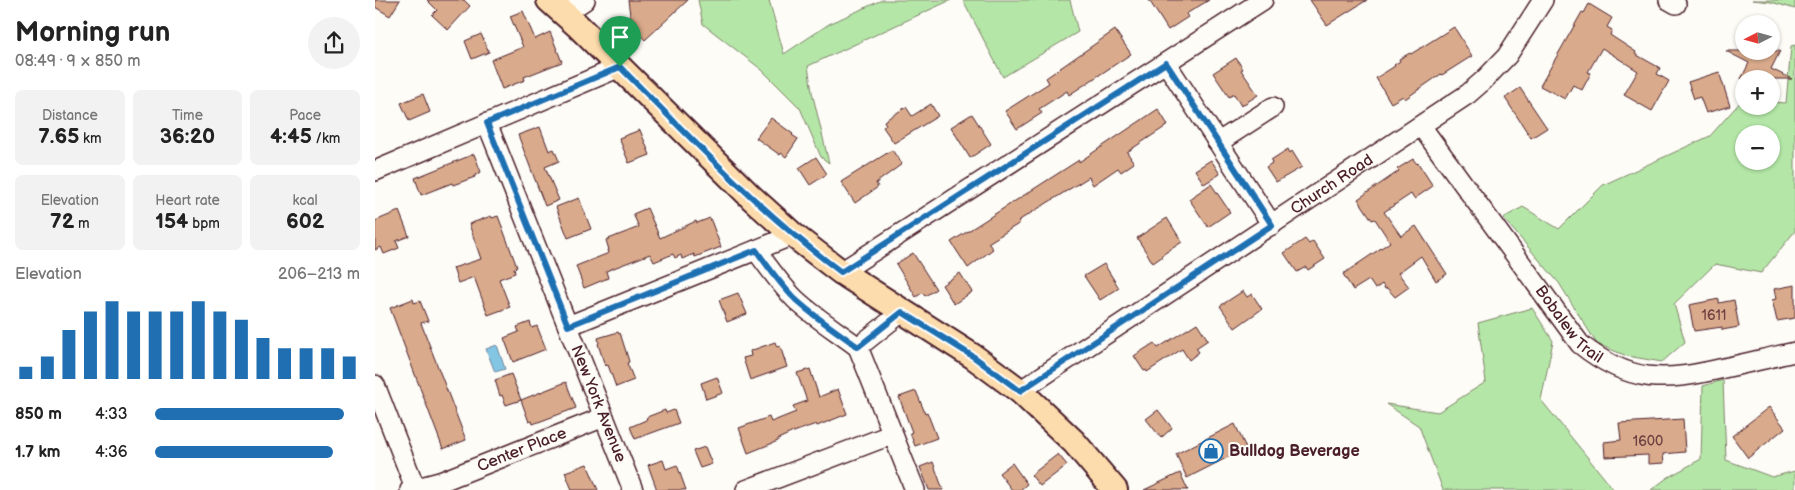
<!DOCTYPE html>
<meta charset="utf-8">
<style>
:root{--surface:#fff;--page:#f2f2f2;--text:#222;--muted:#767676;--accent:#1f6fb2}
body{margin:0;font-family:"Balsamiq Sans",sans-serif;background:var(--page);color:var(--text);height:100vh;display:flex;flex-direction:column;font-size:19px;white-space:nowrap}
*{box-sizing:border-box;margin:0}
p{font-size:16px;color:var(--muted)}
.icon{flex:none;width:28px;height:28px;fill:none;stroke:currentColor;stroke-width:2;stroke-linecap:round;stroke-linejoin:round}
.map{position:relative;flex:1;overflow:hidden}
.panel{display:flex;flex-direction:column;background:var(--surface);width:375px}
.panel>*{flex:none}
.needle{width:32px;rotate:264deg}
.controls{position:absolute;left:1360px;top:15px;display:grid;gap:10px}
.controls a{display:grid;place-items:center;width:45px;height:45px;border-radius:50%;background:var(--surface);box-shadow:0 1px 4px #0004;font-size:25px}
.pin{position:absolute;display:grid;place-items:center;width:42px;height:42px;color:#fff;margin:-51px -21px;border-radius:50% 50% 50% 0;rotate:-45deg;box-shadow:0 0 5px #0007}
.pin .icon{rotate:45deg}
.round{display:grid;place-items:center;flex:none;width:52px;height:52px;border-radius:26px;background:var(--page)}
.summary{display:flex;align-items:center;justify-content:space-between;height:85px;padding:0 15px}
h1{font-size:28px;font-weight:700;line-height:38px}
.stats{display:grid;grid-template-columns:repeat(3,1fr);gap:8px;height:85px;padding:5px 15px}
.stats div{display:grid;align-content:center;border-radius:8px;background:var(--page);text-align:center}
.stats b{font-size:21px;font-weight:700}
.stats small{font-size:14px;font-weight:400}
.stats p{font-size:14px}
.chart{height:140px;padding:10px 15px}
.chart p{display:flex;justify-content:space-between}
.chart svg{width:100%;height:90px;margin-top:5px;stroke:var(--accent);stroke-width:6}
ul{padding:0 15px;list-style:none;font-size:16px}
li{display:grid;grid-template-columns:80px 60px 1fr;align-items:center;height:38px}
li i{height:12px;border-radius:6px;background:var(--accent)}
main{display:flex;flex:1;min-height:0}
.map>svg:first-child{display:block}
.green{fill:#b4e7a7;stroke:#7f8369;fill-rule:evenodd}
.water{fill:#83c6e4;stroke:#6c839a}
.building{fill:#d9aa8b;stroke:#4a1f2b}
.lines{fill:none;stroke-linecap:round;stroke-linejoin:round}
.minor-casing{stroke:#4a1f2b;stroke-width:22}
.major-casing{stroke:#4a1f2b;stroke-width:28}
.minor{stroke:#fdfcf7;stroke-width:19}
.major{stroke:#fcdcac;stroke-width:24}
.route-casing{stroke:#fff;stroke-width:10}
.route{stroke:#1f6fb2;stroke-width:6}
.labels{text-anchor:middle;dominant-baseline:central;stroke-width:4;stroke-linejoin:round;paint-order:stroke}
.number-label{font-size:14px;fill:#6e4243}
.street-label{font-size:16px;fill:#4a1f2b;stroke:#fdfcf7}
.poi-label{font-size:16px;font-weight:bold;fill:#4a1f2b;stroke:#fdfcf7;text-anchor:start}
</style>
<main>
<section class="panel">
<div class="summary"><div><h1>Morning run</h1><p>08:49 · 9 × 850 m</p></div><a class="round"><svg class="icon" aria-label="share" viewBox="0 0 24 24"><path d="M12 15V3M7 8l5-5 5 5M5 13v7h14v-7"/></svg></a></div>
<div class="stats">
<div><p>Distance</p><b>7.65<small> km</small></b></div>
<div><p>Time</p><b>36:20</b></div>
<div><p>Pace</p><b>4:45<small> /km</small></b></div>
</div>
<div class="stats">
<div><p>Elevation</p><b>72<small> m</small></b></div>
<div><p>Heart rate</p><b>154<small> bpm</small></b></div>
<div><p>kcal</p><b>602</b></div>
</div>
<div class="chart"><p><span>Elevation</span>206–213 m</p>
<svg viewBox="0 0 160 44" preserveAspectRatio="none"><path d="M5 44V38M15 44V33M25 44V20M35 44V11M45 44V6M55 44V11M65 44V11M75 44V11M85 44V6M95 44V11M105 44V15M115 44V24M125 44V29M135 44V29M145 44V29M155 44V33"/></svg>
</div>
<ul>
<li><b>850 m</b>4:33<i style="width:92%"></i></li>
<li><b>1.7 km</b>4:36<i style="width:87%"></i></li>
</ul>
</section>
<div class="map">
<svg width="1420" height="490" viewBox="0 0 1420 490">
<rect width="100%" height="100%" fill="#fdfcf7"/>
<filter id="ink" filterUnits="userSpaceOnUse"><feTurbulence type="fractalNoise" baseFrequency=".02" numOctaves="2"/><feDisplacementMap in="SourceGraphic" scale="10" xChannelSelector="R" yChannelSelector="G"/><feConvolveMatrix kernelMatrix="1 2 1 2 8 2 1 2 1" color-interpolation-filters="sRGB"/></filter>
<g filter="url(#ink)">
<path class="green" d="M323 0H394L409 54 454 24 507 0H576L433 66 437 92 454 163 446 157 425 108 387 70 328 24Z
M588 0H695L703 32 628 77Z
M1377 0H1420V9L1396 2Z
M1420 45V231L1386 273 1340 264 1299 304 1310 342 1287 362 1252 356 1222 344 1184 283 1128 218 1148 207 1184 229 1228 185 1335 136 1368 99 1369 106H1396V102L1411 103 1416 46ZM1369 134H1396V161H1369Z
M1157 308 1178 341 1166 400 1239 490H1068L1044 426 1011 404 1063 412 1111 382 1103 323Z
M1348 380 1351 460 1397 477 1420 471V490H1276L1292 478 1326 459 1328 386Z"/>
<path class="water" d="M122 345 130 369 120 372 111 349Z"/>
<path class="building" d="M0 0H25L15 16 0 7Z
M52 0H89L95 6 73 30 57 15 62 10Z
M253 0H313L270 40 258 27 262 23 255 15Z
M774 0H834L811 14 813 17 793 30Z
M935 0H992L952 25Z
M1214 4 1237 18 1232 27 1237 30 1235 35 1261 52 1260 54 1285 68 1282 74 1294 81 1277 111 1249 95 1263 71 1227 48 1213 72 1216 73 1207 90 1198 85 1190 99 1165 86 1207 12 1209 13Z
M148 11 160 39 175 32 187 62 149 77 150 80 127 89 116 60 148 47 135 16Z
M1079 27 1097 56 1067 75 1066 74 1030 99 1028 96 1016 103 1001 78 1020 66 1019 65 1025 61 1024 59 1035 53 1036 54Z
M740 30 756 54 694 95 692 91 664 109 667 113 642 129 630 111 674 83 671 78Z
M106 34 114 52 97 59 90 41Z
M1351 51H1405L1396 69 1417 79H1366L1374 63Z
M861 58 868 69 866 70 883 95 866 106 859 94 854 97 838 73Z
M1344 72 1355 106 1331 113 1325 97 1319 99 1313 82Z
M1145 88 1172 128 1156 138 1130 98Z
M48 94 55 112 34 121 26 103Z
M556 104 563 116 519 143 508 127 511 125 509 121 531 107 537 116Z
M783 109 793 125 752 152 759 163 746 172 743 168 718 185 714 177 643 221 645 223 613 243 618 249 593 268 576 242 704 160V162Z
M597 114 616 144 595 158 576 127Z
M396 118 418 134 417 135 423 139 411 157 406 153 405 155 381 138Z
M165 127 174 151 179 149 184 161 170 167 184 200 170 206 143 135Z
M265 130 275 155 254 163 244 138Z
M913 149 915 153 917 151 927 167 901 182 891 167 897 163 896 160Z
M517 150 527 164 501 183 503 187 480 203 466 182Z
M99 154 106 172 100 175V177L78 185 77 183 46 195 40 178Z
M441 157 452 174 435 185 424 168Z
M1038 159 1042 164 1043 163 1058 186 1039 199 1036 194 1009 212 1026 236 1041 226 1072 274 1061 281 1046 256 1023 273 1034 287 1020 297 1012 288 1010 289 1007 284 1000 289 994 280 978 290 968 274 1015 242 1000 219 997 220 983 199 1024 171 1022 169Z
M836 160 845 174 829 184 820 170Z
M836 184 855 212 833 227 814 199Z
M204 198 216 229 193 238 181 207Z
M272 208 285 238 321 221 322 223 335 218 346 247 320 257 319 254 307 259 306 255 300 258 298 254 279 262 275 254 231 271 233 278 209 288 201 266 234 253 233 250H234L231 240 264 227 258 214Z
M24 211 34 236 21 241 24 248 9 254 6 247 0 250V221Z
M116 216 117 218 123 216 142 267 139 268 140 273 124 279 135 307 113 315 99 277 83 283 78 268 106 259 94 224Z
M792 218 807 242 787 255 788 256 778 263 762 238Z
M930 239 934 244 938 241 950 259 933 270 931 267 922 272 909 253Z
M538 253 561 289 550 296 547 293 541 297 521 264Z
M729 264 744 288 725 300 709 276Z
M585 273 597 292 579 304 567 285Z
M1420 285V318L1402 321 1397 300 1401 299 1399 289Z
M868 291 872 297 877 294 887 309 860 328 845 306Z
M363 293 372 314 352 322 344 300Z
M38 299 39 303 45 301 53 321 46 323 91 440 68 449 15 308Z
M1344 299V303L1359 300 1364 327 1347 330V327L1319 331 1314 305Z
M155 322 157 328 162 326 171 349 138 362 129 338 144 332 142 327Z
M822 323 833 340 821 348 824 352 814 360 807 349 772 372 771 370 769 371 759 356 779 343 783 348Z
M243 332 244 334 245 333 253 358 254 362 252 363 259 380 241 387 233 365 230 366 223 344 224 343 223 338Z
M400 342 402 347 405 346 412 367 375 380 368 358 376 356 375 351Z
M435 369 444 397 463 389 472 414 442 426 441 424 416 433 403 439V441L373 453 364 428 394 417 396 422 421 412 418 406 432 401 422 373Z
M136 374 146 400 191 382 201 408 158 424 157 421 154 422 146 400 131 405 127 395 125 396 120 380Z
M342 377 348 393 331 399 326 383Z
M541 391 550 413 552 412 562 438 540 446 535 433 537 432 524 397Z
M1394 407 1410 428 1373 458 1357 436Z
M290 410 291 413 299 410 304 423 260 439 255 427 271 420 272 417Z
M783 410 797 428 786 438 771 419Z
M1308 419 1310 452 1288 454 1289 463 1273 464V455L1230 457 1229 442 1246 440 1244 423Z
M860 424 871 448 812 478 801 454Z
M330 447 337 464 325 468 318 451Z
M683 454 692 465 665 486 656 475Z
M288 460 291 469 302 465 311 490H282L273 465Z
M558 462 568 490H554L545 467Z
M637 463 652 484 645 490H637L624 473Z
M212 464 223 490H197L190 472Z
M805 473 813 490H769Z"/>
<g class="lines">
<g class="minor-casing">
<g id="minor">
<path d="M1294 0 1301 4"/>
<path d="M189 14 210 0"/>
<path d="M791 63 897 225"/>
<path id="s1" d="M112 123 258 490"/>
<path id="s2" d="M1046 126 1205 344C1255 384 1289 382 1349 368 1373 363 1396 357 1420 352"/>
<path d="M841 140 850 138 898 107"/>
<path d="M0 171 245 67"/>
<path d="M381 250C393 267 405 284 420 299 439 317 462 331 483 347"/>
<path d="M466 272 888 0"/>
<path d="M527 312 483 347 540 490"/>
<path d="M193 326 418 235"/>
<path d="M0 385 41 490"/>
<path id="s3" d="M645 391 1093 94 1109 80 1132 56 1168 0"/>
<path id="s4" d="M35 490 65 482 229 417"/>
<path d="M371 490 518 434"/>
</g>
</g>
<g class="major-casing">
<path id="major" d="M174 0 202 25 377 198 418 235 466 272 599 357 645 391 699 442 740 490"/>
</g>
<use href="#minor" class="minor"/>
<use href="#major" class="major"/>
</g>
</g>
<g class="lines" filter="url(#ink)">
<g class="route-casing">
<path id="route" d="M791 63 897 225 645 391 599 357 527 312 483 347C462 331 439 317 420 299 405 284 393 267 381 250L193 326 112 123 245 67C316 138 385 212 466 272Z"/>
</g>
<use href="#route" class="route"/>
</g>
<defs>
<g id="shop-ring" transform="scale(1.25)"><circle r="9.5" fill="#fdfcf7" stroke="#1f6fb2" stroke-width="1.5"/><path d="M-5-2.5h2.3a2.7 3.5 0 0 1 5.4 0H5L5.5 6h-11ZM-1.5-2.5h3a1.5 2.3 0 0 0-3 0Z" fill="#1f6fb2"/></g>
</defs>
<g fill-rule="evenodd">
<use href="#shop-ring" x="836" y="451"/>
</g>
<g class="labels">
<g class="number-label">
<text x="1339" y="315">1611</text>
<text x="1273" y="441">1600</text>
</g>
<g class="street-label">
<text stroke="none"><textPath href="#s3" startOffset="374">Church Road</textPath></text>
<text stroke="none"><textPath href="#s2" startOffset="248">Bobalew Trail</textPath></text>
<text stroke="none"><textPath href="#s1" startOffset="302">New York Avenue</textPath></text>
<text stroke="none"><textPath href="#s4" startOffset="119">Center Place</textPath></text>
</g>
<g class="poi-label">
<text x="854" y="451">Bulldog Beverage</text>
</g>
</g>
</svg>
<div class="controls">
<a><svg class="needle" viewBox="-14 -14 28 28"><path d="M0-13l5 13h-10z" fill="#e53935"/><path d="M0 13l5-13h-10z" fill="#767676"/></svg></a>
<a>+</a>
<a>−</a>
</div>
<div class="pin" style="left:245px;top:67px;background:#1e9e55"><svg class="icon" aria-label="arrive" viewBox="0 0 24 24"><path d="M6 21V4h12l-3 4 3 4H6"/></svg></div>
</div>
</main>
